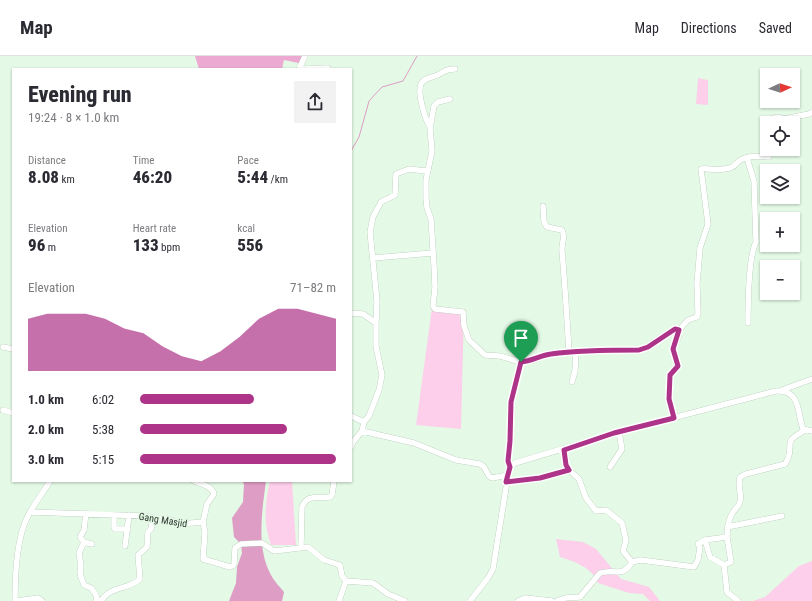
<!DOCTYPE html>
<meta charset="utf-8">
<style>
:root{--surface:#fff;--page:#f2f2f3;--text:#2b2b33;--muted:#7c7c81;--line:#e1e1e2;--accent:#ad3488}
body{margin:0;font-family:"Roboto Condensed",sans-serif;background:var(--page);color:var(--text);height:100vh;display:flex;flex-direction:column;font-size:15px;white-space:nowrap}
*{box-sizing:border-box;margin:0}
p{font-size:13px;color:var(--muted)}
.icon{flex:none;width:22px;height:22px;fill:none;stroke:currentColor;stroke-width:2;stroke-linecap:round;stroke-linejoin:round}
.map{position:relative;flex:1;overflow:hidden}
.sheet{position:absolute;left:12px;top:12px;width:340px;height:414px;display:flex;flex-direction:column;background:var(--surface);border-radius:0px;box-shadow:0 1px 3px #0004}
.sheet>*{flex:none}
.needle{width:26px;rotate:86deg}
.buttons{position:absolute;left:760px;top:12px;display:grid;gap:8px}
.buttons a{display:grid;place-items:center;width:40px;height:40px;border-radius:0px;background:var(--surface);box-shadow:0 1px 3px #0004;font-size:20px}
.pin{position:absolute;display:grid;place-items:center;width:34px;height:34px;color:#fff;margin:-41px -17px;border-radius:50% 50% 50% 0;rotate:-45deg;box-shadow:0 0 4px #0007}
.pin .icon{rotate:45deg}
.round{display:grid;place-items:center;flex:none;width:42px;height:42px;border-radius:0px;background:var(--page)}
.head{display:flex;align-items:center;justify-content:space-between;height:68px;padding:0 16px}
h1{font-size:22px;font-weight:800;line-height:30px}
.figures{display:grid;grid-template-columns:repeat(3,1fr);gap:6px;height:68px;padding:4px 16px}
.figures div{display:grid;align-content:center}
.figures b{font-size:17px;font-weight:800}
.figures small{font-size:11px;font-weight:400}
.figures p{font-size:11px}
.chart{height:112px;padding:8px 16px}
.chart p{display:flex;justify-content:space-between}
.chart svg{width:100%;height:72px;margin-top:4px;fill:var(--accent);opacity:.7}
ul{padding:0 16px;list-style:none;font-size:13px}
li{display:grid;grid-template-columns:64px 48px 1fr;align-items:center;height:30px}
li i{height:10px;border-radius:5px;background:var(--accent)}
header{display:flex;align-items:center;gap:24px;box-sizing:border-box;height:56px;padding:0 20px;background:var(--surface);border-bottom:1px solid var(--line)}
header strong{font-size:19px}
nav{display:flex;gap:22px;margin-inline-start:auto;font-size:14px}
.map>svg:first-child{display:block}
.green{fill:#fdcfea}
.forest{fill:#ecaad2}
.water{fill:#de9dc4}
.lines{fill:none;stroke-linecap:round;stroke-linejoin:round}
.stream{stroke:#de9dc4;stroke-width:1}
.minor-casing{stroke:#abbfad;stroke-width:6}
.minor{stroke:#fff;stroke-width:5.5}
.route-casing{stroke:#fff;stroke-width:8}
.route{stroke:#ad3488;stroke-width:5}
.labels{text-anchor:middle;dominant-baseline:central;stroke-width:3;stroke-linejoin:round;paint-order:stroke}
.street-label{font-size:10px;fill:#303931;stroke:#e4f9e6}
</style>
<header>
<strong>Map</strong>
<nav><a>Map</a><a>Directions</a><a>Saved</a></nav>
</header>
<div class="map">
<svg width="812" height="545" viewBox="0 0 812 545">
<rect width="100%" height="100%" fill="#e4f9e6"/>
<path class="green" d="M698 22 708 24V49L696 48Z
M432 252 464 255 461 373 416 369Z
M270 425H292L296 489H271C263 467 265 448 270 425Z
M556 483 583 486 596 493 621 523 649 531 660 545H650L643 538 629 537 598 527C593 512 574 505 560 501Z
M812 505V545H753L765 541 799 510Z"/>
<path class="forest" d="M195 0H305L303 8 284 4 282 13H199Z"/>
<path class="water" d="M242 425H266C262 455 256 492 271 519 274 525 280 531 284 536L282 545H229L236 527 237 511 242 497 241 488 234 481 232 462 243 446 244 428Z"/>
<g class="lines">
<path class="stream" d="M351 95 359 81 369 45 382 31 403 25 417 0"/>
<g class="minor-casing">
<path id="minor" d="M299 13 305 0
M302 13 328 12
M450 43 438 46 434 50 430 72 432 95 426 124V142L427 152 431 163 434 209 435 231 433 250 435 253 463 256 464 270 469 284 485 299 500 300 521 306 534 304 546 298 569 296C567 262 565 229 562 195 561 188 566 181 562 174L547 171 544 166 543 150
M771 67 773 62 779 61 784 63 809 58 812 56
M430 71C425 63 417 37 421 28 424 22 430 22 435 20 444 17 443 13 455 13
M747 102 754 125 756 186C748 202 748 248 748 267
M373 202 433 197
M351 257 363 258 376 267V290L382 319 379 334 369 360 364 366 362 375 353 386 351 391
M376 267 377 245 370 176 373 161 381 146 395 139 396 118 409 113 426 115
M679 274 688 264 697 261 698 257 697 228 700 192 708 168 701 113C711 112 722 116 732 111 735 110 736 107 739 105 746 100 760 100 769 101V93
M3 291 13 293
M569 296 639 294C653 290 663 276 678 273L679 279 673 293 678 311 670 319 669 343 673 362
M572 326 575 315 576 295
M782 334 812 323
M3 354 13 357
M351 360 364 366
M362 375 414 387 456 404 480 408 484 411 489 420 492 422 508 419
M564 394 566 409 569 414 579 423 586 442 596 455 606 454 622 467 626 484 623 495 632 506
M510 411 507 405 511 385V346L521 306
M610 411 622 393 619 376
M194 425C201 428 212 430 214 438L207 448 203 466
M506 426 540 422 569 414
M30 456 146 460 153 462H166L180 468 203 466 205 476 203 503 230 511 234 509 235 492 241 488 262 487 274 495 308 491 324 504 340 509 342 520 346 525 373 527 388 538 405 545
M86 457 84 474 80 481 84 486 92 488
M114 459V471L115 473H128
M727 471 782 460
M84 486 79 497 81 510 80 517 81 521 84 529 91 532 95 537 98 545
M125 490 129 459
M301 490 302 451C308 437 318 443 330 441L332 439 334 425
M724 509 731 506 727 481
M15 545C15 521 16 484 27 462 33 449 43 437 50 425
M17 545 38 542 42 545
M96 545H101C111 529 129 534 140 523L138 499 147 491 148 476 151 473 153 462
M339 545 346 525
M470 545 488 522 493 513 509 413 515 407 619 376 776 335C801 333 797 357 803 373L812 375
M518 545 525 542 552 545
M557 545 565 542 580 541 600 517C615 512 622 523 632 506L641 504 694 511 698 504 700 491 698 488 705 484
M738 545 727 536 724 509 710 501 705 484 727 481C727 473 728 464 733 456 735 453 739 450 740 446 742 437 737 429 740 421L746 418 785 408C793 397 788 389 791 384 794 380 801 377 805 374"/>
</g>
<use href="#minor" class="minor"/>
</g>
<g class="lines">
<g class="route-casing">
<path id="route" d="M675 273 679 274 673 293 678 310 670 319 669 343 674 362 614 377 564 394 566 409 569 414 540 422 506 426 510 411 508 405 510 385 511 346 521 306C532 305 541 299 551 298 580 294 610 294 639 294L648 291Z"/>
</g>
<use href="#route" class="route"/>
</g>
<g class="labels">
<g class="street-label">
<text transform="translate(163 464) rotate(9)">Gang Masjid</text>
</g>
</g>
</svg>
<div class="buttons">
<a><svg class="needle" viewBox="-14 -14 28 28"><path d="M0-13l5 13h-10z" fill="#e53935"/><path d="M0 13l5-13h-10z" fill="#7c7c81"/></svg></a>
<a><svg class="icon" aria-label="locate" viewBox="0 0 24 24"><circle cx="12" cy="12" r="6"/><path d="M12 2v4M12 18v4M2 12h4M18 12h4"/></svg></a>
<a><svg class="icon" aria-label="layers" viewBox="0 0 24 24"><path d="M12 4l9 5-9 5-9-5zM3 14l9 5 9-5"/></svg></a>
<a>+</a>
<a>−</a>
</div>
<div class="pin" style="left:521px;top:306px;background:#1e9e55"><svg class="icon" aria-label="arrive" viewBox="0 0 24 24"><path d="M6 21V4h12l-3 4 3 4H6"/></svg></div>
<section class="sheet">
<div class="head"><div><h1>Evening run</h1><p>19:24 · 8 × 1.0 km</p></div><a class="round"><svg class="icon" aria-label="share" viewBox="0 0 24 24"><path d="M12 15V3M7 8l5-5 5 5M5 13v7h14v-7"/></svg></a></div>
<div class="figures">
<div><p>Distance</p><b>8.08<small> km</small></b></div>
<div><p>Time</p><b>46:20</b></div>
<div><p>Pace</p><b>5:44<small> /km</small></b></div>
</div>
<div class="figures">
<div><p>Elevation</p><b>96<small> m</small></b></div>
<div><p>Heart rate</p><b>133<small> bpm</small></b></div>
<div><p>kcal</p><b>556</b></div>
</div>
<div class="chart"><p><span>Elevation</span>71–82 m</p>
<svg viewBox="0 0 160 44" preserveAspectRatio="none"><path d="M0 44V12L10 9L20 9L30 9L40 12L50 18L60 21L70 29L80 35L90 38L100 32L110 23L120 12L130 6L140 6L150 9L160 12V44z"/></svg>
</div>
<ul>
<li><b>1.0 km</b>6:02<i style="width:58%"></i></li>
<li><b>2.0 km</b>5:38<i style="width:75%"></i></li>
<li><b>3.0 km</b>5:15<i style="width:100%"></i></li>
</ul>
</section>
</div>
